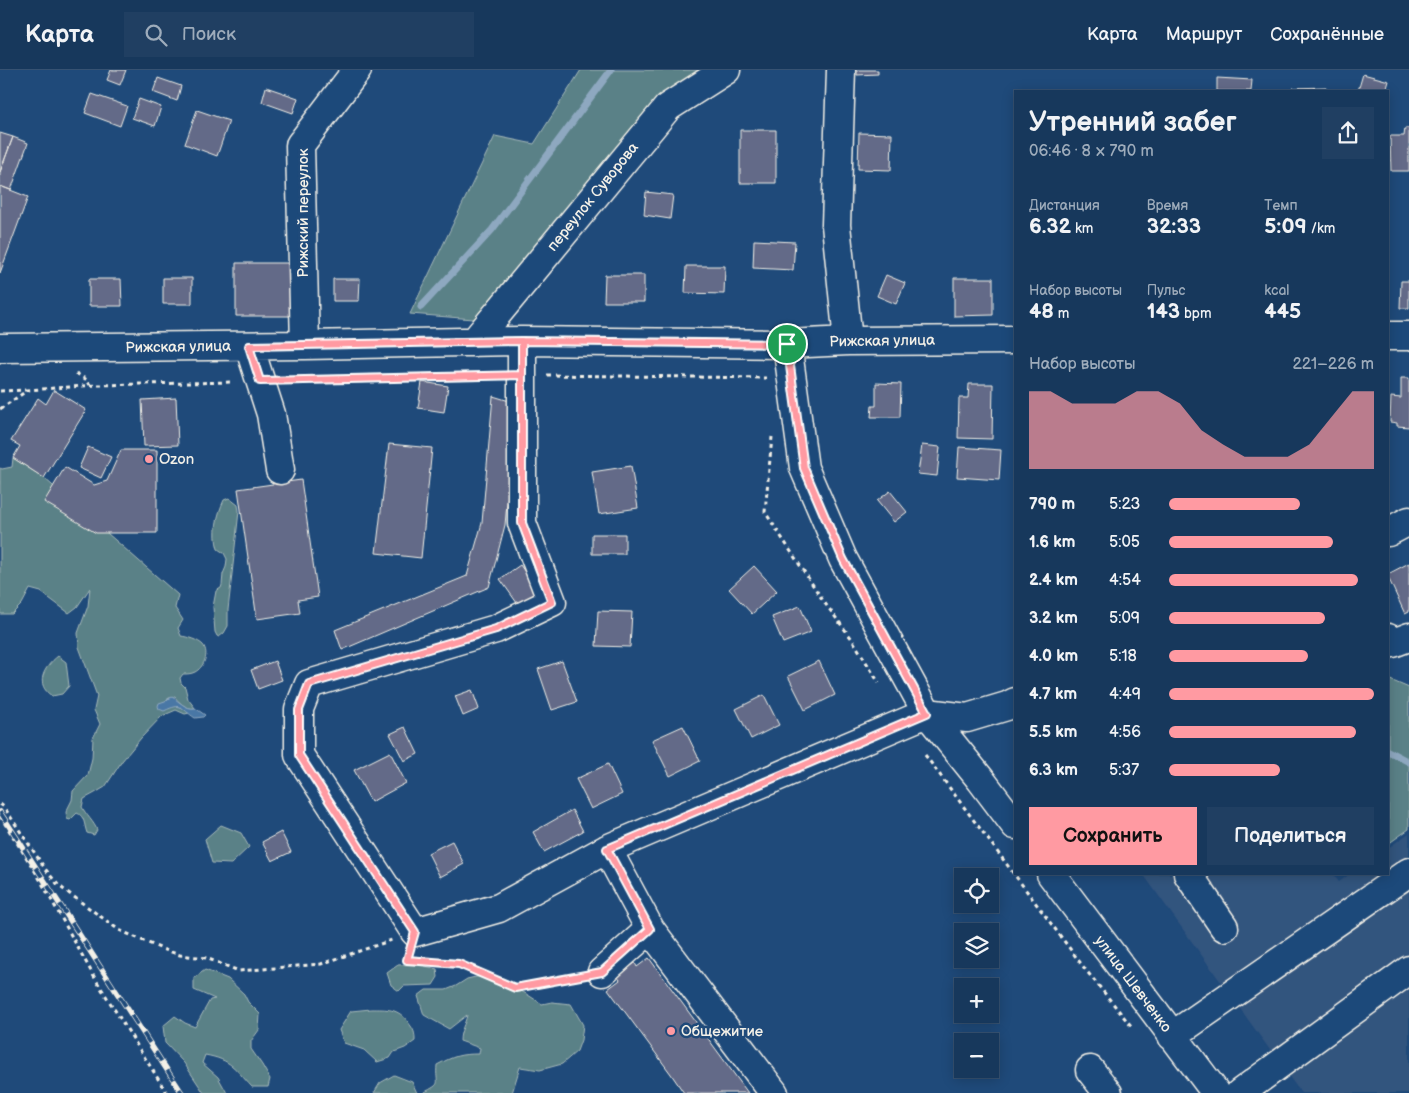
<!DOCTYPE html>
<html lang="ru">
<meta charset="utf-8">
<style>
:root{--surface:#17385c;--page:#203f62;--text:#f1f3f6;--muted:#9eacbb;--line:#365272;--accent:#ff9aa2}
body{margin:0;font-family:"Balsamiq Sans",sans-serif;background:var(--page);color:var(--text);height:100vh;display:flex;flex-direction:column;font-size:19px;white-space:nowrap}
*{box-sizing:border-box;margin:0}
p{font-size:16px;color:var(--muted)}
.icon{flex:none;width:28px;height:28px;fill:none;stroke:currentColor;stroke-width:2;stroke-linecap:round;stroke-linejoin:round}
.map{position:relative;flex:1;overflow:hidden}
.panel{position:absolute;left:1014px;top:20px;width:375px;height:785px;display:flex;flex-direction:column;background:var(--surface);border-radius:0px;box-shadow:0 2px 12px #0003,0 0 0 1px var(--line)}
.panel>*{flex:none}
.tools{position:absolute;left:954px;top:798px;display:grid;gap:10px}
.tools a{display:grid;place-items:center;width:45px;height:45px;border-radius:0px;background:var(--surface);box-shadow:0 2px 12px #0003,0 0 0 1px var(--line);font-size:25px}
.pin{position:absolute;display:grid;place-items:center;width:42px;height:42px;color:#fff;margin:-21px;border:2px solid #fff;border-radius:50%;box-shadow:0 1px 5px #0007}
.round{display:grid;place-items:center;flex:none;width:52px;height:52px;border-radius:0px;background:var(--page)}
.headline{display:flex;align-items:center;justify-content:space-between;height:85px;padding:0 15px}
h1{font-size:28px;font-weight:700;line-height:38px}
.figures{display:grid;grid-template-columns:repeat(3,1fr);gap:8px;height:85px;padding:5px 15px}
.figures div{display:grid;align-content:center}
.figures b{font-size:21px;font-weight:700}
.figures small{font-size:14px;font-weight:400}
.figures p{font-size:14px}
.chart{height:140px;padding:10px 15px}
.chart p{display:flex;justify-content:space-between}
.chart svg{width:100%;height:90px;margin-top:5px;fill:var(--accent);opacity:.7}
.action{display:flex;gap:10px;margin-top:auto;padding:10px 15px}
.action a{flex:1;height:58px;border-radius:0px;background:var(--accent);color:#111;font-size:20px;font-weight:700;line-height:58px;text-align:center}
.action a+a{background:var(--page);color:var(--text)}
ul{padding:0 15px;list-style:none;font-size:16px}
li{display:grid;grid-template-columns:80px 60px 1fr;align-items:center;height:38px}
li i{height:12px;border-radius:6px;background:var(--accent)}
header{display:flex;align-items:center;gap:30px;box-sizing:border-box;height:70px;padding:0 25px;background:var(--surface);border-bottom:1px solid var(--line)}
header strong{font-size:24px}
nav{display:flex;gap:28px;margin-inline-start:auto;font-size:18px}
.search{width:350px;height:45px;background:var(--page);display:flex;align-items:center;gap:12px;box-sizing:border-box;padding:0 18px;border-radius:0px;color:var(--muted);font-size:19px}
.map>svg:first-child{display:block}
.built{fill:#33547e}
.green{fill:#5a8187;stroke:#a7b9b8}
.water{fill:#4a77a5;stroke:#8ea8c0}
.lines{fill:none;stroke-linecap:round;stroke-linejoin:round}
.stream{stroke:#8ea8c0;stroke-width:7}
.building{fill:#636b88;stroke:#f4f1e8}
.minor-casing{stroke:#f4f1e8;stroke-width:31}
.path{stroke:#f4f1e8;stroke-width:3;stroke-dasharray:4 4;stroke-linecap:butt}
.minor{stroke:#1f4a7a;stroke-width:28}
.rail-casing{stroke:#f4f1e8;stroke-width:5.5}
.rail{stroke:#1f4a7a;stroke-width:4;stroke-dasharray:11;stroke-linecap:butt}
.route-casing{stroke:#fff;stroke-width:10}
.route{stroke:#ff9aa2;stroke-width:6}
.poi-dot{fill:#ff9aa2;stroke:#1f4a7a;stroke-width:2}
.labels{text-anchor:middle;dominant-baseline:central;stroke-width:5;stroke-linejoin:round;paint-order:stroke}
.street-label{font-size:15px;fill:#f4f1e8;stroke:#1f4a7a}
.poi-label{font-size:15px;fill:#f4f1e8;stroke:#1f4a7a;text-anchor:start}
</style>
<header>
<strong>Карта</strong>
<div class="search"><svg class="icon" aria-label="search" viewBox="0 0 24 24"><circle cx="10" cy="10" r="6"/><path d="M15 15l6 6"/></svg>Поиск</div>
<nav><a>Карта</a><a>Маршрут</a><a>Сохранённые</a></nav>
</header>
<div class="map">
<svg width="1409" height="1023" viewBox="0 0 1409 1023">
<rect width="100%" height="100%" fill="#1f4a7a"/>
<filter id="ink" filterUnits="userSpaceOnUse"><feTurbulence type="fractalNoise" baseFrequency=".02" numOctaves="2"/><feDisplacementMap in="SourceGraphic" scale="10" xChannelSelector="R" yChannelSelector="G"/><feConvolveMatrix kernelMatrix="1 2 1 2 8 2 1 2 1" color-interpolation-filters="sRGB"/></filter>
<g filter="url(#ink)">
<path class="built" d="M1409 763V1023H1301L1143 804H1333L1339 812 1350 804H1388V778Z"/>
<path class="green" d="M581 0H701L658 28 474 249 410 244 495 66 534 74Z
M13 388 44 408 178 525 175 538 183 550 178 558 181 566C188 567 198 570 203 575 210 584 203 598 195 602 191 604 187 604 183 604L180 608 181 613 185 617 188 629 195 638C188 640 179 633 175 627L169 628 165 631C173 635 183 636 189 643L185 644 176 640 162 646 141 668 122 691 105 717 95 723 84 729 82 737C86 745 94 752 97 760L94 765 87 763C84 755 85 746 77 743L70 750 67 749 66 742 72 730 73 721 88 705 92 688 93 668 100 654 94 640 97 626 79 577 78 563 88 536 90 518 77 537 69 543 41 522 30 519 22 534 12 544H0V398L2 399 12 397Z
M229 428 238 435 239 441 228 540V556L224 563 219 567 217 566 215 562 213 537 216 521 221 518 222 515 223 504 226 497 227 489 224 483 218 479C213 463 217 445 224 430Z
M58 586 66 592 69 616 62 624 52 626C34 614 44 597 58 586Z
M1388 609 1409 618V759L1388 774Z
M221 755 241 763 249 777 231 794 212 793 205 769Z
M418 894 437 899 438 907 433 915 404 916 399 921 391 915 387 903 398 895Z
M205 900 228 909 244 924 248 932 260 944 259 960 251 971V979L262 995 270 1009 268 1017H252C234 998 232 990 205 985L202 993 218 1007 227 1023H204L184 993 165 973 163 956 175 946 185 953 195 957 210 930 215 929 194 920V908Z
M484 905C507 911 522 921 542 934L552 932 571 934 583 955 581 970 577 981 562 994 540 1000 520 997 512 1023H423C444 1012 435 1016 437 995 454 986 460 984 479 984L480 978 460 971C460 960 465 955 467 945L449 959 424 945 418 926 426 920H446L456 916 467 909Z
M371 939C387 939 398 938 408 952 414 960 415 962 415 971L405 978 394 982 390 988 377 992 364 980 344 973 339 960 351 941Z
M394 1005 412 1012 417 1023H374L380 1013Z"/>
<path class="water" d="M172 627C179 631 186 640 195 638L205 645 203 647 195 648C180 638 183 632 164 641L159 639 158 636 159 633 165 631Z"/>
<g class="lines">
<path class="stream" d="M421 237 492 160 611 0
M1388 681 1409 692"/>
</g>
<path class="building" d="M111 0H126L120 15 107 10Z
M857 0H878V4L857 5Z
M1363 4 1389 11 1386 21H1358Z
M158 8 181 16 177 31 153 22Z
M1217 8 1252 10 1251 21H1217Z
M266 17 298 28 293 43 262 32Z
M1326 17 1327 21H1292V18Z
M92 24 127 36 120 56 85 43Z
M139 29 161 37 155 56 132 48Z
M197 40 229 51 217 86 185 74Z
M1405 58H1409V101H1391L1390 66H1404Z
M740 60H776V113H740Z
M0 63 13 67 0 102Z
M859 63 892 64 891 100 858 99Z
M13 67 28 73 11 120 0 116V102Z
M0 116 28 127 0 203Z
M646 122 673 125 670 149 644 145Z
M754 170 795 172 793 200 753 198Z
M236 193H296V246H236Z
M686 196H725L724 224 685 223Z
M605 205H644V232H604Z
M886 205 905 213 896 234 877 226Z
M163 208H192V234H163Z
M954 208H993V245L954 246Z
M89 209H121L122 236H89Z
M333 209H360L359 231H333Z
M1401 211H1409V238H1400Z
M1401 308H1409V357L1397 356V353L1390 352 1391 327 1401 328Z
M422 312 448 316 444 342 418 338Z
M876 313 901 314 900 347H871L872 336H876Z
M969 314H993L992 369 958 368 959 328H968Z
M54 320 86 340 44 408 13 388 20 376 11 371 38 328 46 334Z
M493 326 516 333 505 455 489 517 342 580 335 560 467 506 482 453Z
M176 328 178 375 144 376 142 330Z
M389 374 432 378 421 488 376 483Z
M922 375 940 377 937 406 918 404Z
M88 377 111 387 101 408 79 398Z
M959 377 1001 380 999 410 957 407Z
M121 380H157V463H96L44 432 65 397 94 415 107 411Z
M631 396 638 438 599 444 592 402Z
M301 410 318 527 298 530 300 543 257 549 238 419Z
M890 421 907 442 894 452 877 431Z
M592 464H625V484H592Z
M1409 493V542L1405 544 1388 507V504Z
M520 495 542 526 522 540 500 509Z
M754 496 777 521 752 544 729 519Z
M800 536 811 562 783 573 772 547Z
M598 541 632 542 630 577 596 576Z
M275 591 282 610 258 619 251 600Z
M562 591 577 632 552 640 538 599Z
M819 591 835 625 805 640 788 606Z
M472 620 479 639 463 646 455 626Z
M764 625 779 655 751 669 736 639Z
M683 656 700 691 670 706 652 670Z
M405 657 418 684 404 691 390 664Z
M390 682 406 713 371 732 354 700Z
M608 694 622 724 591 739 576 709Z
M572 740 583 761 544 782 533 762Z
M281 762 291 782 272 791 262 772Z
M452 771 464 794 440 807 428 783Z
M649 888 748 1023H684L671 1004 608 919 620 910 617 906 635 893 637 897Z"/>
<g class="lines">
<g class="minor-casing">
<path id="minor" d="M841 0 836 155 848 271
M1388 266H1409
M522 271V453L552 532 496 559 309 614 299 639V685L415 862 499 838 607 779 927 643 967 648 1007 636 1015 632
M474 272 668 37 726 0
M787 274 804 398 843 489 927 643 981 710 1015 755
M305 275 300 75 357 0
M249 276 271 344 280 400
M0 278 305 275 522 271 787 274 848 271 1015 270
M1388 462 1409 451
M1388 568 1393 573 1409 567
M1051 804 1216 1023
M1188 804 1224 857
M650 859 774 1023
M602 902 650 859 607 779
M1172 966 1409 802
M1090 1000 1108 1023
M1240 1023 1409 900"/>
</g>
<path class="path" d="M76 303 87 310 90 315
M547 305 766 308
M287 310 498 305
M0 321 27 320
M0 339 28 320 97 315 233 312
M772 367 765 442 824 532 852 569 879 613
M925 685 1085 899 1132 957
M0 734 4 737 46 800 59 816 119 860 162 879 180 885 206 888 239 901 321 894 392 870
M0 746 38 806 96 910 167 1023
M408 885 407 890 459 894 515 918 577 907"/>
<use href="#minor" class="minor"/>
<g class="rail-casing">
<path id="rail" d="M0 742 182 1023"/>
</g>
<use href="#rail" class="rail"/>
</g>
</g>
<g class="lines" filter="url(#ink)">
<g class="route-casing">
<path id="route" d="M787 274 522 271V305L260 311 249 276 522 271V453L552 532 496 559 309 614 299 640V685L415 862 407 890 459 894 515 918 602 902 650 859 607 779 927 643 843 489 804 398 787 274"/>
</g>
<use href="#route" class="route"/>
</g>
<g class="poi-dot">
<circle cx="149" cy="389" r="5"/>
<circle cx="671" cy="961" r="5"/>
</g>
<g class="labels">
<g class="street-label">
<text transform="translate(593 127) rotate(-51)">переулок Суворова</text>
<text transform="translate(303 143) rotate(-90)">Рижский переулок</text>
<text transform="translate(882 271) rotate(-1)">Рижская улица</text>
<text transform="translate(178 277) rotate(-1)">Рижская улица</text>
<text transform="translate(1133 914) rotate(53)">улица Шевченко</text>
</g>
<g class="poi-label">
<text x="159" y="389">Ozon</text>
<text x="681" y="961">Общежитие</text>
</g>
</g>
</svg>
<div class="tools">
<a><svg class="icon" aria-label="locate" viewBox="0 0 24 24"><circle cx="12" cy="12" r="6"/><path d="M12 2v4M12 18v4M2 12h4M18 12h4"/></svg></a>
<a><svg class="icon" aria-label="layers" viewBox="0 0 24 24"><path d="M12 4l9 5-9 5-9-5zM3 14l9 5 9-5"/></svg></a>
<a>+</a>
<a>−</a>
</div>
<div class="pin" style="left:787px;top:274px;background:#1e9e55"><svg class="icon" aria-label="arrive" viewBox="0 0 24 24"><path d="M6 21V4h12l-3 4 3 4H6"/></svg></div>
<section class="panel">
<div class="headline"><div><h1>Утренний забег</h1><p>06:46 · 8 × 790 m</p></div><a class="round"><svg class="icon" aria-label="share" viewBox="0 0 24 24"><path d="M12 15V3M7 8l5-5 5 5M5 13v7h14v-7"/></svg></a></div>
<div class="figures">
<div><p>Дистанция</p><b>6.32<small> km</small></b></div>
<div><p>Время</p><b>32:33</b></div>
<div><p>Темп</p><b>5:09<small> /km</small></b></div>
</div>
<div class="figures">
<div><p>Набор высоты</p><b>48<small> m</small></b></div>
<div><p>Пульс</p><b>143<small> bpm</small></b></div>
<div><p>kcal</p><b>445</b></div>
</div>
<div class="chart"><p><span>Набор высоты</span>221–226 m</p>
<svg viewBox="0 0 160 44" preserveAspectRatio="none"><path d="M0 44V6L10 6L20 12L30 12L40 12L50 6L60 6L70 12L80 25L90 32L100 38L110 38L120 38L130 32L140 19L150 6L160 6V44z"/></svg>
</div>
<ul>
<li><b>790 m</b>5:23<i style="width:64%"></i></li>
<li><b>1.6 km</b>5:05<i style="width:80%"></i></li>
<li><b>2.4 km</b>4:54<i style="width:92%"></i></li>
<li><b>3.2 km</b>5:09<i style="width:76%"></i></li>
<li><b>4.0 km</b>5:18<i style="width:68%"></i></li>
<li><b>4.7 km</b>4:49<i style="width:100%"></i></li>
<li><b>5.5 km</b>4:56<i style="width:91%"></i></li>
<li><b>6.3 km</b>5:37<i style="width:54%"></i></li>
</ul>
<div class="action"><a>Сохранить</a><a>Поделиться</a></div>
</section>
</div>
